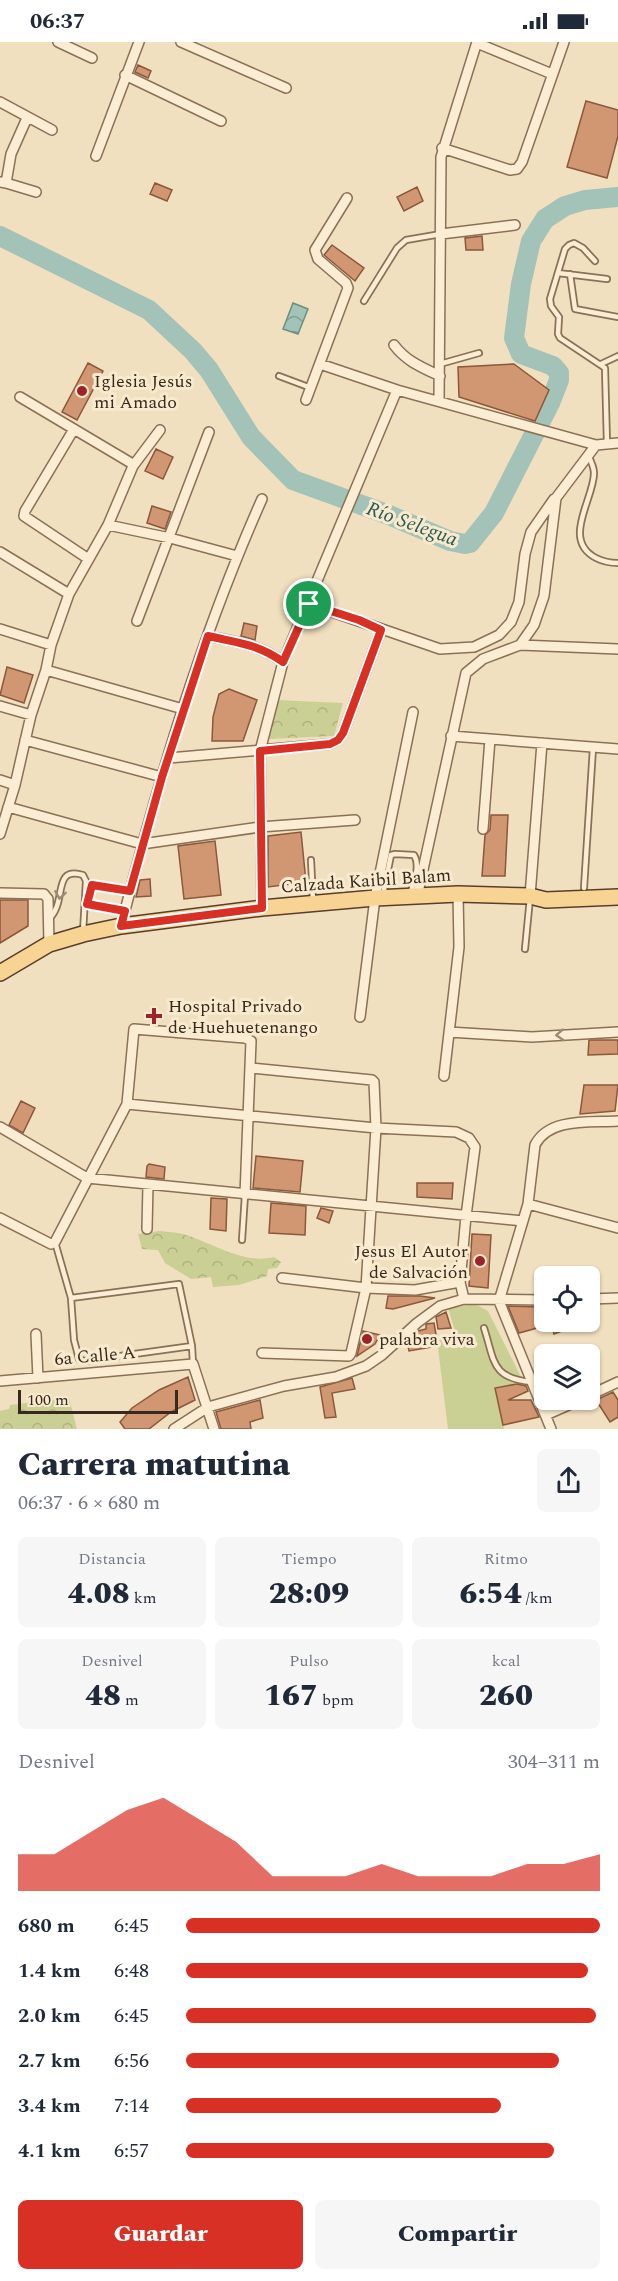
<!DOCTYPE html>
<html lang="es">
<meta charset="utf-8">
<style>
:root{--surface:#fff;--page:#f6f6f7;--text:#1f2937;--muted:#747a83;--accent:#d93025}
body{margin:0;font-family:Spectral,serif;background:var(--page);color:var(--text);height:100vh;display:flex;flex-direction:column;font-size:22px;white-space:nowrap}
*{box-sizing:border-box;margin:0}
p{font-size:20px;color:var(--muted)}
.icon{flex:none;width:33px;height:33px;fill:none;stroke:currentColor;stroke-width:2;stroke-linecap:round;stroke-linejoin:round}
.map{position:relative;height:1387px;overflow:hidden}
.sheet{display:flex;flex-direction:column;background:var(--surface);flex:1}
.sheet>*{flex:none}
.tools{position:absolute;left:534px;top:1224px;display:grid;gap:12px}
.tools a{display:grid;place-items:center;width:66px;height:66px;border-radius:9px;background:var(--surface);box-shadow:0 2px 4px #0004;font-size:30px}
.scale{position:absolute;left:18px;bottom:15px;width:160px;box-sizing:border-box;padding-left:6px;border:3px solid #39291c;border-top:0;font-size:16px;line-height:21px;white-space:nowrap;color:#39291c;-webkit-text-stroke:4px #f7eacf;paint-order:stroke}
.pin{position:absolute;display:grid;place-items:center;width:51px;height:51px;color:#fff;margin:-26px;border:3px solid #fff;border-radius:50%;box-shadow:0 2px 6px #0007}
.round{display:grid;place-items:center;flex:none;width:63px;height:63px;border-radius:9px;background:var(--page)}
.overview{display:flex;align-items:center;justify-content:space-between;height:102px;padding:0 18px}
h1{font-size:33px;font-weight:800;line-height:45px}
.metrics{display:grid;grid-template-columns:repeat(3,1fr);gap:9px;height:102px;padding:6px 18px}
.metrics div{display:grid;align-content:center;border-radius:9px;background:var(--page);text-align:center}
.metrics b{font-size:30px;font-weight:800}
.metrics small{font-size:16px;font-weight:400}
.metrics p{font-size:16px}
.chart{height:168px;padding:12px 18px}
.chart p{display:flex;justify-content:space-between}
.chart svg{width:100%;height:108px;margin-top:6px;fill:var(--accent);opacity:.7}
.button{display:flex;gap:12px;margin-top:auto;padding:12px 18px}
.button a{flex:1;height:69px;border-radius:9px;background:var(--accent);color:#fff;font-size:24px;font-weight:800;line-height:69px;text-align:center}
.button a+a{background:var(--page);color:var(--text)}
ul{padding:0 18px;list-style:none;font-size:20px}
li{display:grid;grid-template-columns:96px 72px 1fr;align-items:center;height:45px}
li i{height:15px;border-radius:8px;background:var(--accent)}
.status{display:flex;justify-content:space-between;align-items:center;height:42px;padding:0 30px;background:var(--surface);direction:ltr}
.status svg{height:16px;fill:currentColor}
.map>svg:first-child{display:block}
.grass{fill:#cacf93}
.park{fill:url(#park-crowns)}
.water{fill:url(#water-waves);stroke:#699085;stroke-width:1.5}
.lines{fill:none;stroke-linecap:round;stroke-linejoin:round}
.river{stroke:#a3c2b8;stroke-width:20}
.building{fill:#d19772;stroke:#8b583b;stroke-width:1.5}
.service-casing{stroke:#8a7056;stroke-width:8}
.minor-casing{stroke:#8a7056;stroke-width:12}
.primary-casing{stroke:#583e2b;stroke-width:18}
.service{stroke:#fbedd3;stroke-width:4.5}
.minor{stroke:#fbedd3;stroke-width:9}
.primary{stroke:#f7d494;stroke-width:15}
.oneway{stroke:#9a8b78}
.route-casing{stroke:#fff;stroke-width:12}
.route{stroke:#d93025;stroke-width:8}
.poi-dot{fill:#9d2328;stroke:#f7eacf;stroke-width:2}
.labels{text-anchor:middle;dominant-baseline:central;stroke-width:6;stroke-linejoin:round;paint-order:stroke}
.poi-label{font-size:18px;fill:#39291c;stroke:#f7eacf;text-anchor:start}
.street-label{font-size:18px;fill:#39291c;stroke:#f7eacf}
.water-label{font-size:20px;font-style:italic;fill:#2a5a55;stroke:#f7eacf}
</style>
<div class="status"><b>06:37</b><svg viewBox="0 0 49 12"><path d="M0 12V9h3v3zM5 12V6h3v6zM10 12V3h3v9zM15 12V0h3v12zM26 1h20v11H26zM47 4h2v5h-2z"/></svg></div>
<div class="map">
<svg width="618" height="1387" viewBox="0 0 618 1387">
<defs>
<pattern id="park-crowns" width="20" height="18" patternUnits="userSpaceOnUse" patternTransform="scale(1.5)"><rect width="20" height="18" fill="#cacf93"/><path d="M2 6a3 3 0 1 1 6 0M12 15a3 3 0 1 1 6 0" fill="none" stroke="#aeb27e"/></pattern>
<pattern id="water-waves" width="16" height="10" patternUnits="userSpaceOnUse" patternTransform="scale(1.5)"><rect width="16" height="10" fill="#a3c2b8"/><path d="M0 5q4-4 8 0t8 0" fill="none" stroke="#869e95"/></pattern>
</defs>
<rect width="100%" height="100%" fill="#f1e0bf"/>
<path class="grass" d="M475 1262 488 1269 524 1341 495 1346 504 1387H448L437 1298 457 1296 448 1266Z"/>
<path class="park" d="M276 658 343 661 334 694 269 697Z
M159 1189C167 1190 175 1190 183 1192 211 1200 243 1223 274 1215L281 1220 277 1226 268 1227 267 1234 239 1243 213 1245 211 1235 191 1237 165 1221 158 1208 142 1207 138 1192Z
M69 1356 77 1387H0V1369L9 1367 10 1363Z"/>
<path class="water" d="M293 261 308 267 298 292 283 287Z"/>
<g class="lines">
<path class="river" d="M0 194 149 268 193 309 209 328 251 395 293 438 389 473 450 499 465 502 470 501 494 471 550 361 559 338V331L553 324 521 312 514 296 521 242 531 199 545 177 565 164 585 158 618 155"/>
</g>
<path class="building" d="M138 23 151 29 148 36 135 30Z
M586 59 618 68V94L607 136 567 125Z
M155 141 172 148 167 159 150 152Z
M417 145 423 159 404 169 397 155Z
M482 194 483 208H466L465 196Z
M332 203 364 226 355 239 324 213Z
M88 321 103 329 77 378 62 370Z
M514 322 549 348 535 379 459 355 458 325Z
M156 407 173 415 163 437 145 429Z
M152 464 171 470 165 487 147 481Z
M244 581 257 584 255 598 241 594Z
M7 625 33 633 24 661 0 653Z
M229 647 257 658 243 699H212L213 675 219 652Z
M491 773H508L505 834H482L485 793 490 788Z
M301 790 306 840 268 845V794Z
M215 799 221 853 184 857 178 804Z
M150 837 151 854 136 855 140 838Z
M0 858H28V884L0 901Z
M589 998H618V1012L588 1013Z
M584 1043H618L615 1069 580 1072Z
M21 1059 35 1066 23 1091 9 1083Z
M256 1114 303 1119 300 1150 253 1146Z
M149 1122 165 1125 164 1137 146 1135 147 1124Z
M417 1141H453L452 1157 417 1155Z
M211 1156 227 1157 226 1189 210 1187Z
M271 1161 306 1164 305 1193 269 1191Z
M321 1166 333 1169 329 1181 317 1176Z
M472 1192 491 1193 488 1246 469 1244Z
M388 1254H420L435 1256 393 1267 386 1266Z
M508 1264 538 1265 540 1271 544 1270V1280H564L567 1287 554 1292 552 1285 543 1289 541 1285 519 1291Z
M446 1270 451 1286 438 1287 436 1275Z
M434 1281 438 1304 409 1309 407 1300 418 1289 426 1287V1282Z
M363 1289 380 1293 375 1302 357 1314Z
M188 1335 195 1358 171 1370 149 1387H125L120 1380 132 1366 159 1348Z
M352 1336 355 1347 332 1351 336 1375 325 1376 320 1345Z
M517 1342 526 1344 528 1349 508 1358H531L539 1375 503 1383 495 1346Z
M613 1350 618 1358V1375L610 1380 596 1358Z
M260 1358 263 1376 250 1380 251 1387H221L216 1370Z"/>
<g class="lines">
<g class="service-casing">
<path id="service" d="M595 219 583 206 574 201 569 203 565 207 550 257 551 264 559 275 558 292 560 296 605 326 607 402
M558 231 607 237
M570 232 575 267 618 275
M364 259 397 206 406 198 441 192
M440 322 479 311
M601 322 618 314
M279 334 311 346
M588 413C591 419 594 425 594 431 594 457 561 498 596 516 602 519 610 521 618 521
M311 818 313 859
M584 846 593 706
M383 853 391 813 395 812 414 813C421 824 413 841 410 853
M124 869 89 863 87 859 90 845 96 843 130 848
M50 876C67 859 52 824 83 833L86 839 83 890
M525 907 530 856
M242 1198 245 1153
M55 1200 71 1256 74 1298 79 1317 84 1319 192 1304
M71 1256 179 1242 192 1304 193 1322
M484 1286C495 1320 491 1336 532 1340"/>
</g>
<g class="minor-casing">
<path id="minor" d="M58 0 92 16
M181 0 286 46
M477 1 552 32
M125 33 221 79
M0 60 52 88
M442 106 510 128 517 127 522 120 564 0
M96 114 139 0
M0 140 6 141 11 112 27 76
M6 141 36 150
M441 192 515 183
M394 303C406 319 421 325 440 334
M320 322 397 348 596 403 618 401
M20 355 131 421 133 424
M306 358 348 246 346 241 318 217 315 208 347 156
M439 358 441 115 477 0
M74 387 25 469 24 474 87 516
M108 483 170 496 237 514
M0 510 69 552
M309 562 440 607 474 605 499 593 511 580 519 560 525 512 531 490 554 457
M137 579 209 390
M0 587 51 603
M209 594C238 601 258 602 283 620
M520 603 618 607
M46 628 183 667
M0 664 31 673
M451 694 618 707
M25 698 162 735
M169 716 330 702 338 698 343 691 381 588
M0 738 15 743
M8 765 142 802 260 785 355 778
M483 787 490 697
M0 792 15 743 31 673 46 628 51 603 69 552 108 483 133 424 160 388
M0 851 44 852 48 857 49 902
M530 854 542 701
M417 855 466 631 483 617 520 603 534 583 544 554 556 456 596 403
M262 866 260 709 283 620 397 348
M121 884C158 739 201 594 262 457
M360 975 375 856 413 670
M449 990 532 995 618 990
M251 1026 372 1038 374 1040 376 1086 366 1246 351 1311 349 1314 262 1311
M444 1034 459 905 458 852
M127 1062 376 1086 456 1090 469 1096 475 1105 466 1174 460 1240 464 1257
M0 1085 87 1136 523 1179
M528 1162 618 1186
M0 1176 51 1202 55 1200 127 1062 134 987 245 996 251 999 245 1153
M147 1187 148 1143
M282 1236 366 1246 415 1248 460 1240
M590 1257 618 1256
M36 1292 38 1336
M0 1339 193 1322 214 1387
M590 1353 618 1340
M546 1373 580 1358
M174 1387 208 1365 284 1344 336 1335 366 1324 382 1313 417 1281 440 1264 464 1257 544 1258
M551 1387 499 1259 528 1162 535 1103C549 1075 591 1081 618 1079"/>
</g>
<g class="primary-casing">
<path id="primary" d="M0 931 49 902 83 892 121 884 262 866 375 856 458 852 530 854 546 858 618 855"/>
</g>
<use href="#service" class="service"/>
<use href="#minor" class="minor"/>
<use href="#primary" class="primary"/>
</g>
<defs><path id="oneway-chevron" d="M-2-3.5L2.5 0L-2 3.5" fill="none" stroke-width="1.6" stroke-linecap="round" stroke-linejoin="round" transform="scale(1.5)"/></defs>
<g class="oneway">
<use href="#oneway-chevron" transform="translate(60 853) rotate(99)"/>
<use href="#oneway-chevron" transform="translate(560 993) rotate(177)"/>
</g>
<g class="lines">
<g class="route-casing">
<path id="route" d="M309 562 359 578 381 588 343 691 338 698 330 702 260 709 262 866 121 884 125 869 87 862 92 843 130 849 162 735 208 594C238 601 258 602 283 620Z"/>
</g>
<use href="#route" class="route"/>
</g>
<g class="poi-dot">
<circle cx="82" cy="349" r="6"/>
<path d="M151 965h6v6h6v6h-6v6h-6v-6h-6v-6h6z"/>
<circle cx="480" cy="1219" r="6"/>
<circle cx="367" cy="1297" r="6"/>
</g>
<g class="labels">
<g class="poi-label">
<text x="94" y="339">Iglesia Jesús<tspan x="94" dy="21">mi Amado</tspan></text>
<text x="168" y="964">Hospital Privado<tspan x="168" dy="21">de Huehuetenango</tspan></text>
<text x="468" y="1209" text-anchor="end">Jesus El Autor<tspan x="468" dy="21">de Salvación</tspan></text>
<text x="379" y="1297">palabra viva</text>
</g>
<g class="street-label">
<text transform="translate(366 839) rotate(-4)">Calzada Kaibil Balam</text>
<text transform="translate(95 1314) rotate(-5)">6a Calle A</text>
</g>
<g class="water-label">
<text transform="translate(412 482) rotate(20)">Río Selegua</text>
</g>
</g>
</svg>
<div class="tools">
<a><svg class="icon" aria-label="locate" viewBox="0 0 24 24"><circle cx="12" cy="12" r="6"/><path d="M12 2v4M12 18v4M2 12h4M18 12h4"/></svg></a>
<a><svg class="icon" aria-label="layers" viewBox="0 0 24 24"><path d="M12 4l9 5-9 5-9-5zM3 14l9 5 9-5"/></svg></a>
</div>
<div class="scale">100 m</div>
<div class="pin" style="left:309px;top:562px;background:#1e9e55"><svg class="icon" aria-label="arrive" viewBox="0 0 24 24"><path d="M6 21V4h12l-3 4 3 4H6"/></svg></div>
</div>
<section class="sheet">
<div class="overview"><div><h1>Carrera matutina</h1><p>06:37 · 6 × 680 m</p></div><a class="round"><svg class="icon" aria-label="share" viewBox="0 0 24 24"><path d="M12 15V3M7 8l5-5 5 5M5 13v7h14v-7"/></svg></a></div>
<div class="metrics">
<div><p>Distancia</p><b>4.08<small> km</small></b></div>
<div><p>Tiempo</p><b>28:09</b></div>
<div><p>Ritmo</p><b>6:54<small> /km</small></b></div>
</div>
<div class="metrics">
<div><p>Desnivel</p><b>48<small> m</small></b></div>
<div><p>Pulso</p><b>167<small> bpm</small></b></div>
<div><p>kcal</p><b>260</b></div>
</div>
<div class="chart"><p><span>Desnivel</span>304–311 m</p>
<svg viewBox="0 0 160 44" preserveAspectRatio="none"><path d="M0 44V29L10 29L20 20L30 11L40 6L50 15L60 24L70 38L80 38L90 38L100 33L110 38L120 38L130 38L140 33L150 33L160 29V44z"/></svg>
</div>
<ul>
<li><b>680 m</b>6:45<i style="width:100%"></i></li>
<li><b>1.4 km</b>6:48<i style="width:97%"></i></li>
<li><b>2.0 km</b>6:45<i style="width:99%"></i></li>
<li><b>2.7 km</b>6:56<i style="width:90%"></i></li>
<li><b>3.4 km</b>7:14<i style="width:76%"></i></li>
<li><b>4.1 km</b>6:57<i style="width:89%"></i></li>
</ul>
<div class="button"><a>Guardar</a><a>Compartir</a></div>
</section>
